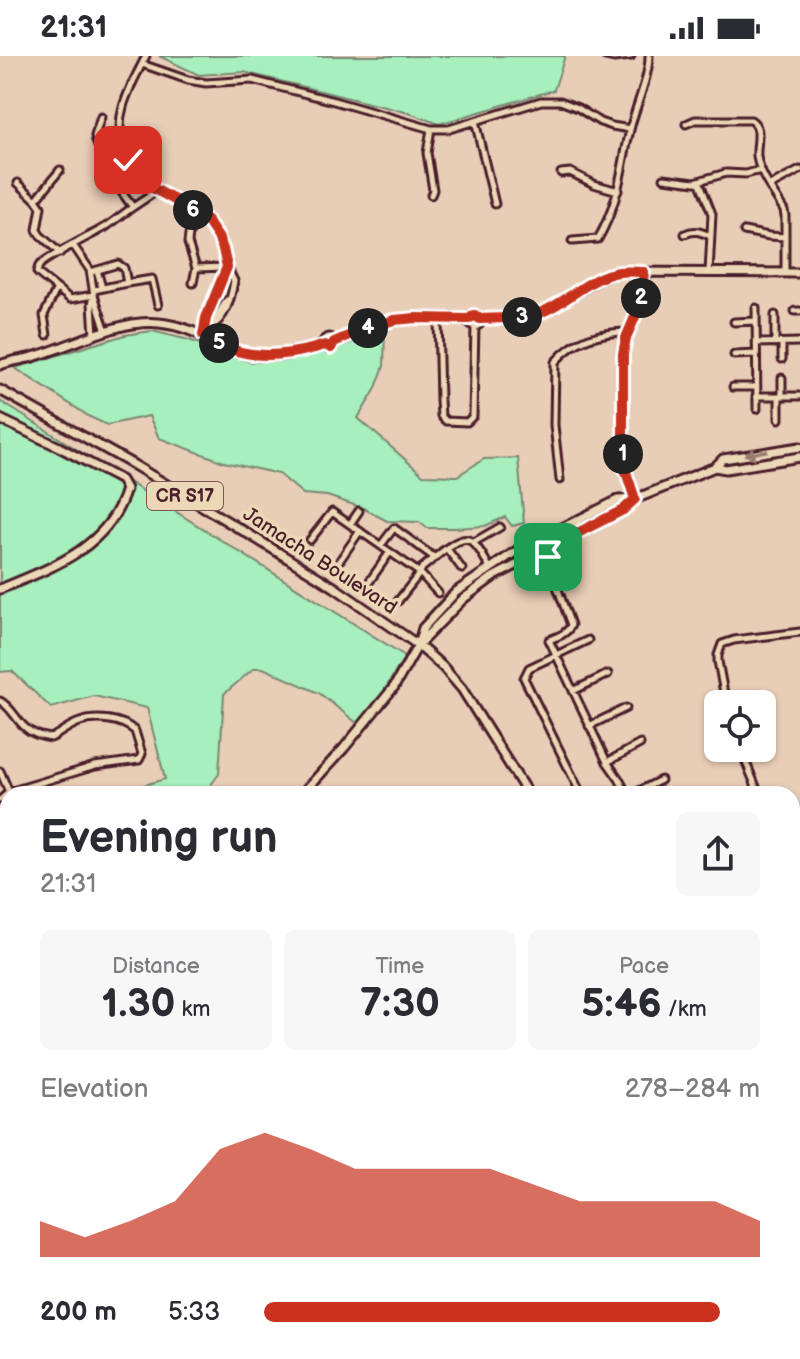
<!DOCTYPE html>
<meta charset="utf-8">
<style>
:root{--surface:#fff;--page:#f7f7f7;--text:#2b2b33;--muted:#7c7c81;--accent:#c8321e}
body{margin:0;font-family:"Balsamiq Sans",sans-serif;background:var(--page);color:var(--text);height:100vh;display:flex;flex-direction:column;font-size:30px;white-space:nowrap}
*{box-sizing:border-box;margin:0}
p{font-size:26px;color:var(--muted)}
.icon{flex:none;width:44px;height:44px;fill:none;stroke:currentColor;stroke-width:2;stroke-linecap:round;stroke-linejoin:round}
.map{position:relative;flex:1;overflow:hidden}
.details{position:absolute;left:0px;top:730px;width:800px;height:574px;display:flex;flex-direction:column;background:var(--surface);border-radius:24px 24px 0 0;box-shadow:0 2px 6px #0004}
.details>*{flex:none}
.fabs{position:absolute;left:704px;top:634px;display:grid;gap:16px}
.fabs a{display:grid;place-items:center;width:72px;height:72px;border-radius:12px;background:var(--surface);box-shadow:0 2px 6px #0004;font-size:40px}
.pin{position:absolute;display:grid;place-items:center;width:68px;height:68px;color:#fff;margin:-34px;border-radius:16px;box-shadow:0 4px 12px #0006}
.km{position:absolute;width:40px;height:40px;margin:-20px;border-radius:50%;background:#222;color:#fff;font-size:22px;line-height:40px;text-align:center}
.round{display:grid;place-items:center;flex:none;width:84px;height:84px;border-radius:12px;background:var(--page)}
.overview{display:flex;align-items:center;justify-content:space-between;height:136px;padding:0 40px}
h1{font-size:44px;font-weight:800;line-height:60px}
.figures{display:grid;grid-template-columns:repeat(3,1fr);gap:12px;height:136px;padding:8px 40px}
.figures div{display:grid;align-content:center;border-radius:12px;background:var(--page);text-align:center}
.figures b{font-size:40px;font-weight:800}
.figures small{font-size:22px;font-weight:400}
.figures p{font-size:22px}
.chart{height:224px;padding:16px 40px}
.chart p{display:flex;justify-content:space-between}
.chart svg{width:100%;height:144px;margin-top:8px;fill:var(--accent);opacity:.7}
ul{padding:0 40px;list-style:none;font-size:26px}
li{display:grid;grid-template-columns:128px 96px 1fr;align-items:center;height:60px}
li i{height:20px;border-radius:10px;background:var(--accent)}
.status{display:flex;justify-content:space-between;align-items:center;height:56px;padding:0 40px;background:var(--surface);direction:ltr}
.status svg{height:22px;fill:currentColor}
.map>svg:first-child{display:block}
.green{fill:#a7efbc;stroke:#788774;stroke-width:2}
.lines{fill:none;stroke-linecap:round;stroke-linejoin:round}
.street-casing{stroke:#4a1f2b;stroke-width:11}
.secondary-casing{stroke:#4a1f2b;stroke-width:13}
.primary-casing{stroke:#4a1f2b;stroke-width:13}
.street{stroke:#ecd8b6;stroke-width:5}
.secondary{stroke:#ecd8b6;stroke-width:7}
.primary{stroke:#ecd8b6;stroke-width:7}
.oneway{fill:#9b7c70}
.route-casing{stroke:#fff;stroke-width:16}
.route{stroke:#c8321e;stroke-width:10}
.labels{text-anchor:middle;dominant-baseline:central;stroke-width:7;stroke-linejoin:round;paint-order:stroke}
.shield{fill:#ecd8b6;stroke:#7b5655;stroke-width:2}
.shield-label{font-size:18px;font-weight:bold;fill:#4a1f2b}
.street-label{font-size:20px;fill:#4a1f2b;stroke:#ecd8b6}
</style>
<div class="status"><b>21:31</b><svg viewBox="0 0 49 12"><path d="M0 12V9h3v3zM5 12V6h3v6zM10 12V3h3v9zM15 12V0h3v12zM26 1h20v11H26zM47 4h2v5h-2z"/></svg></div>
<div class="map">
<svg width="800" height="1303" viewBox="0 0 800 1303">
<rect width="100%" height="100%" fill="#e9ceb7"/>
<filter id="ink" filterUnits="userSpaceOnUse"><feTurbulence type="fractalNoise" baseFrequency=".0125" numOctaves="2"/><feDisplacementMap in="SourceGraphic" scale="16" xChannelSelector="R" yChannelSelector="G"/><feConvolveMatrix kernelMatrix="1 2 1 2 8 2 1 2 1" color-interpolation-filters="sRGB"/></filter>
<g filter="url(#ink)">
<path class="green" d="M159 0H565L554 34 439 68 409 57 244 16 199 19Z
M385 274 384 310 375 334 358 362 423 419 457 420 484 403 518 402 524 467 512 470 505 461 485 470 455 472H427L419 466 387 465 363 452 327 440 303 438 279 418 224 406 159 382 149 360 107 369 90 361 15 312 125 279 152 275 189 284 250 306 285 305 347 288Z
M0 345 405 600 362 671 319 637 263 612H254L224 638 219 718 204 738H113L165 723 147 652 94 640 51 652 12 615 0 616Z
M0 1071 8 1073V1296H393L399 1303H0Z"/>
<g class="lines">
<g class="street-casing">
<path id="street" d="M146 0C138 16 128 33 123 51 114 81 127 114 153 132 170 144 190 150 205 164 223 181 223 205 234 225 231 243 226 263 209 272
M605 0 614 2 631 0
M142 8 188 24 206 27 252 24 334 45 431 73H449L541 45H560L578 52 600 66 612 70 630 73
M101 61 95 80 96 85C106 111 115 129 133 151L157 135
M475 65 495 148
M686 68 695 64H751C763 72 756 86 757 100 759 119 775 138 784 154L785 160V217
M431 73 427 97 433 134 431 139
M561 117 570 116 594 128 618 135
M664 122 695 126 726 117 746 118 761 114
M696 126 700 127 712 158 709 217
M18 127 36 144 60 114
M770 130 800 114
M36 144 41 151 37 174 40 179 60 197
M744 175 769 180 785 181
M189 178 188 187 196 212 193 227
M685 178C694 173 701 176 710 180
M572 185 598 183C620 144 620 116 630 74 635 51 649 23 649 0
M73 189 90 214 94 239 70 243 40 219 37 216C38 214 38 212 39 210 43 203 96 177 107 170 116 164 124 157 133 151
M196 212 226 211
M97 214 102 232
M91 216 118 208 124 212 127 227 152 223 158 249
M94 234 127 227
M756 252 757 353
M795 255H800
M438 263 440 344 441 360 446 365 467 366 473 360 475 270
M734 266 756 265
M211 269 227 244
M47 279 44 259 56 234
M94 279 92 248 94 239 106 275
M203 279 206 262 226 212
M756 287 800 286
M775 287V259
M782 287V303
M734 299 756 298
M733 331H756
M782 339V322
M756 340H800
M779 340V363
M560 424 554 369 555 306C575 283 599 276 628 276
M350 468 359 455
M310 484 332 456 420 517 422 512C433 504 459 477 471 485 479 490 485 504 490 512
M474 486 500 471
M381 489 394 472 435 502
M447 493 462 513
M545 495 555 516 556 528 571 569C567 578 557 581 549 584L607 706 619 723 627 738
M340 504 360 475
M369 526 390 496
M398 545 420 517 438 537
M573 635 608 618
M0 645C12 651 16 665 27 673 33 678 44 681 51 682 60 677 70 669 80 666 96 660 122 663 135 675L142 698 139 704 95 710 9 736 0 744
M726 648 718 605V599L722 588 734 584 800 576
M589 670 626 652
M740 692 759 738
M607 706 640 688
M0 715 9 736
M581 738 524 622 529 612 588 584
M633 738 661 724
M0 800 2 820 0 843
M792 1272 800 1265
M426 1296 431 1303
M480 1296 482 1303
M527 1296 530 1303
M574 1296 577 1303
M619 1296 621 1303
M745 1303 760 1296"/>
</g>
<g class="secondary-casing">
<path id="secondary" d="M480 263 479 268 475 270 469 266 470 261 474 259 480 263 523 261 537 258 554 250 601 222 618 216 800 217
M324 287a5 5 0 1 1 10 0a5 5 0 1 1-10 0Z
M334 286C345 283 353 277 363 273 396 260 434 260 469 263
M0 309C12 304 24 304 36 300 74 289 119 263 159 267 188 270 203 281 228 292 257 305 296 298 325 289
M0 363 59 391 121 424 126 433C109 492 51 512 0 533
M715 411 726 413 800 401
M635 443 623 407V298L626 282 640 249 644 216
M544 494V490C554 479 569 478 578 466
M419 588 463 543 493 521 623 454 635 443 715 411 723 403 800 391
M302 738 344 692 394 631 418 589 423 572 456 536 518 494 618 444 635 443"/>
</g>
<g class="primary-casing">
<path id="primary" d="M0 334 134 409 255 482 334 531 418 589 443 611 462 633 528 738
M792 1153 800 1163"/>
</g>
<use href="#street" class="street"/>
<use href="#secondary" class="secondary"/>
<use href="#primary" class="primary"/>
</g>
<defs><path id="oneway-solid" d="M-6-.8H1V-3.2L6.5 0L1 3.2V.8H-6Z" transform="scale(2)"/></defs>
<use class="oneway" href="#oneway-solid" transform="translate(756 397) rotate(169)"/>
</g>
<g class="lines" filter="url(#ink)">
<g class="route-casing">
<path id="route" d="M128 104 138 119 151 131 191 153 207 165 218 181 223 193 227 211 206 262 203 279C212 284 221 290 231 293 260 304 297 298 325 289L331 292 334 286 362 274 394 264 416 262 469 263 474 259 480 263C500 262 522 263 542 256 568 246 590 220 619 216 627 215 636 216 644 216L640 249 626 282 623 298V407L635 443 623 454 544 494 548 501"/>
</g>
<use href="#route" class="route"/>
</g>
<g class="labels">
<rect class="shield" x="147" y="426" width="76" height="28" rx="6"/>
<g class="shield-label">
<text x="185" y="440">CR S17</text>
</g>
<g class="street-label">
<text transform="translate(320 505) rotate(33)">Jamacha Boulevard</text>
</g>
</g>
</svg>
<div class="fabs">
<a><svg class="icon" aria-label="locate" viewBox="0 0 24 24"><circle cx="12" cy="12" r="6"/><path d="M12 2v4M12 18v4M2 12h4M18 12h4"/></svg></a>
</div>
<div class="pin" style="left:548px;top:501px;background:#1e9e55"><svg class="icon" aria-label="arrive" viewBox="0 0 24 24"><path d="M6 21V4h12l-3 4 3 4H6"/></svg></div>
<div class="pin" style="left:128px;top:104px;background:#d93025"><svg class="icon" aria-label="check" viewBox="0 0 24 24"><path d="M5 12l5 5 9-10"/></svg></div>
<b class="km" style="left:623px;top:398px">1</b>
<b class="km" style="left:641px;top:242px">2</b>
<b class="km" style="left:522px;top:261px">3</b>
<b class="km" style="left:368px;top:272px">4</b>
<b class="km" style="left:219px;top:287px">5</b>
<b class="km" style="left:193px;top:154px">6</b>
<section class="details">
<div class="overview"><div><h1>Evening run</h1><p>21:31</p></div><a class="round"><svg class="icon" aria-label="share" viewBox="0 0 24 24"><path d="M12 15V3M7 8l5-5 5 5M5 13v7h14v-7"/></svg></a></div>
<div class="figures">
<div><p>Distance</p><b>1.30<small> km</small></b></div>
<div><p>Time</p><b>7:30</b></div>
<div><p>Pace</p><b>5:46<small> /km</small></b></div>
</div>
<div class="chart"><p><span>Elevation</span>278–284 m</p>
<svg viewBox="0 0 160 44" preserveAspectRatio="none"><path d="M0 44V33L10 38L20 33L30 27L40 11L50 6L60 11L70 17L80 17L90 17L100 17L110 22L120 27L130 27L140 27L150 27L160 33V44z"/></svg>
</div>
<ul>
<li><b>200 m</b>5:33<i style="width:92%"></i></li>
</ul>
</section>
</div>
